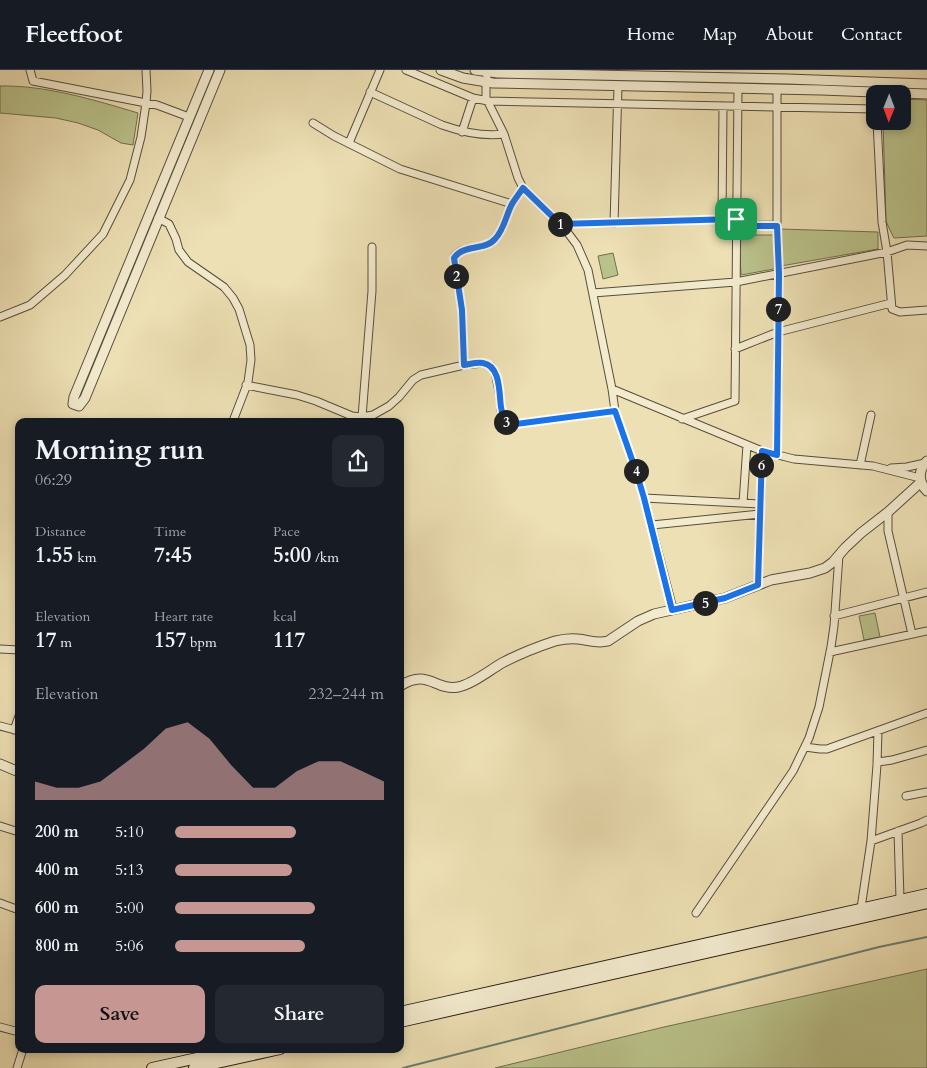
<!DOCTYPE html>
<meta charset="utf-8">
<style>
:root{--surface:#171b24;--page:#242831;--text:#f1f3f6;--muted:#9ea1a6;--line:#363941;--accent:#c59692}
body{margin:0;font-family:Cardo,serif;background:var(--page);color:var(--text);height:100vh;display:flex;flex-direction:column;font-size:19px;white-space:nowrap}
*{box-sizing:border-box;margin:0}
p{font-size:16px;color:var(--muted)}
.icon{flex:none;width:28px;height:28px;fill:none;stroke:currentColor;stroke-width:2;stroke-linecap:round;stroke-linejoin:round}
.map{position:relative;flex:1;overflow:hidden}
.side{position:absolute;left:15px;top:348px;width:389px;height:635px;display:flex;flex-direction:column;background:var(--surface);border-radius:10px;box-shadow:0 2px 8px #0003}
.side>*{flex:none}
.needle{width:32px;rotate:181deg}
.fabs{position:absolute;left:866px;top:15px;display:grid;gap:10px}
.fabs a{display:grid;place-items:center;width:45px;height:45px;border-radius:10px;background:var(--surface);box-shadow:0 2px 8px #0003;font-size:25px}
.pin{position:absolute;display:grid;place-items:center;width:42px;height:42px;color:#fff;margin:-21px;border-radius:10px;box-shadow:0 2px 8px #0006}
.km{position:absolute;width:25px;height:25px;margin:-12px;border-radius:50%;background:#222;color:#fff;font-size:14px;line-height:25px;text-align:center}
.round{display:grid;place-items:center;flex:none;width:52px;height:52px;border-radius:10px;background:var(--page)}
.head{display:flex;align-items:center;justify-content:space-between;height:85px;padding:0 20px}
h1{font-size:28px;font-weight:700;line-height:38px}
.metrics{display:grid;grid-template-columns:repeat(3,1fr);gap:8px;height:85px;padding:5px 20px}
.metrics div{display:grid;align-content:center}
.metrics b{font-size:21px;font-weight:700}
.metrics small{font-size:14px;font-weight:400}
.metrics p{font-size:14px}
.chart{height:140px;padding:10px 20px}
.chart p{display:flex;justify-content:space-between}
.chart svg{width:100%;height:90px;margin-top:5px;fill:var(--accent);opacity:.7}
.action{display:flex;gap:10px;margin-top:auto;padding:10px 20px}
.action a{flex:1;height:58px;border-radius:10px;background:var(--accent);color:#111;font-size:20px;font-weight:700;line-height:58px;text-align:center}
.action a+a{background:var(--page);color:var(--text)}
ul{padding:0 20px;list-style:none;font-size:16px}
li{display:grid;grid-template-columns:80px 60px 1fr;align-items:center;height:38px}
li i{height:12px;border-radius:6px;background:var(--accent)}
header{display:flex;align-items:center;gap:30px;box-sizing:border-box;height:70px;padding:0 25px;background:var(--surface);border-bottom:1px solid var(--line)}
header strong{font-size:24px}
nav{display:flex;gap:28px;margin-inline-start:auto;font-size:18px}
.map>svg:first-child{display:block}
.green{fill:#bac28b;stroke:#707050}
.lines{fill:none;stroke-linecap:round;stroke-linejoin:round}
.stream{stroke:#6b7d71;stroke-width:2}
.minor-casing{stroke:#584e3c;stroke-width:9}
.tertiary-casing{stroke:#584e3c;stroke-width:11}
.secondary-casing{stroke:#261d14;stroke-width:12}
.minor{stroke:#f3ebce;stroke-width:7}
.tertiary{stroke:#f3ebce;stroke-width:9}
.secondary{stroke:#f3ebce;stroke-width:10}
.route-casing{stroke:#fff;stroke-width:10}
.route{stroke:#1a73e8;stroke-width:6}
</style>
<header>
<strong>Fleetfoot</strong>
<nav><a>Home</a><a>Map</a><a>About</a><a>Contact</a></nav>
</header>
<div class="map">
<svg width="927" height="998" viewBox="0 0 927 998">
<rect width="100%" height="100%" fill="#ede0b4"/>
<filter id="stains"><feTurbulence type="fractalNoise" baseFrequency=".004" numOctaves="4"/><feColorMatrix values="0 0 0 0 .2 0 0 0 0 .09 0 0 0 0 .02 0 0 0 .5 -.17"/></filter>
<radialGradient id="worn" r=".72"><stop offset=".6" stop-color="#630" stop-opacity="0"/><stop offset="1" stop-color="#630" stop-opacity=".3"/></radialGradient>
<path class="green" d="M0 16C45 15 95 30 138 43L133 75 121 73 98 60 78 53 56 48 0 43Z
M903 29 927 30V166L894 168 889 158 886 151 883 51H902Z
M780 159 878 162V179L781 196Z
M739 165H774V199L741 205Z
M613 183 618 205 603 209 598 186Z
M875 543 880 567 864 570 859 546Z
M927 899V998H495L664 957Z"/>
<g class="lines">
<path class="stream" d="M403 998 879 877 927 867"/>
<g class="minor-casing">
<path id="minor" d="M30 0 33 11 146 33 157 35 189 47
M406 0 473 28 488 31 875 39
M488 0 486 12V28L504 64 518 108 523 118 565 159 577 175 588 200 612 319 615 341 636 401 644 428 673 539
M777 19V155L779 204 777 385
M370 22 442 55C462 62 482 67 504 64
M877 51 882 152 887 182 892 239 900 242 927 240
M313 53 334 66 400 99 512 134
M462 62 473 28
M349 73 380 0
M158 148 169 154 176 169 179 180 188 192 224 217 233 228 239 239 250 275 251 290 248 312 233 351
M722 149 723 36
M614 153 618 16
M560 154 736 149
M736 156 777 155
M593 223 736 212 887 182 907 175 927 176
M0 247 30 235 65 205 103 164 130 110 141 67 146 33 147 21 146 0
M735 279 778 262 891 233
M464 295 462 240 454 187C463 174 485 181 495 169 504 160 506 145 512 134 515 129 520 124 523 118
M246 315 297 325 316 331 352 346 362 347 373 345 389 336 399 327 413 310 421 305 464 295 483 293 491 296 495 302 500 326 501 340 508 355 615 341
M612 319 762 381 794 389 873 396 920 408
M362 347 372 221V177
M682 349 735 331 738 18
M860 395 871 345
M891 398 907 397 925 393
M644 428 760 434
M743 433 747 375
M888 442V461L912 564
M652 455 760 444
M758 515 762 381
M834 546 927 522
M0 579 19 580
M830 582 927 561
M0 656 19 661
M14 660 19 646
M805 677 820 679H827L927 643
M878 692 892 690 927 680
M906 726 927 722
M0 756 19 762
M898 761 900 829
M871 771 921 753 927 750
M0 833 19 840
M861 838 871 771 877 695 878 661
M696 843 793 701 809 668 819 637 831 577 834 556 839 485
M0 957 19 962
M17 998 23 979"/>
</g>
<g class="tertiary-casing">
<path id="tertiary" d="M209 0 74 327 73 334 79 336 85 328 220 0
M441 0 463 8 493 13 821 20 927 24
M475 0 498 3 787 9 927 14
M927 391C918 400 918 412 927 421
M400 616C428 598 435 621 458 617 471 615 490 600 502 593 519 584 537 577 555 571 563 569 570 568 578 569 589 570 597 574 608 571L638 551 654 544 725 528 771 510 782 508 810 503 825 498 833 492 845 478 861 463 888 442 921 412
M0 694 19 702"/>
</g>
<g class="secondary-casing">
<path id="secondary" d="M400 942 927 824
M400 952 927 833
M152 998 238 979
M194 998 280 979"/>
</g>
<use href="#minor" class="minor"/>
<use href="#tertiary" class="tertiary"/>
<use href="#secondary" class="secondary"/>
</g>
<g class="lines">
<g class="route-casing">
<path id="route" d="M523 118 560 154 736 149V156H777L779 204 777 385 762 381 758 515 725 528 672 540 644 428 636 401 615 341 508 355C504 349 502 344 501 337 499 324 501 296 483 293 477 292 470 294 464 295L462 240 454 188C463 174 485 181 495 169 504 160 506 145 512 134 515 129 519 124 523 118Z"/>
</g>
<use href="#route" class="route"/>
</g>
<rect width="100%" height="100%" filter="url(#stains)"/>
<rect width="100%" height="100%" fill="url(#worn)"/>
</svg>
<div class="fabs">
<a><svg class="needle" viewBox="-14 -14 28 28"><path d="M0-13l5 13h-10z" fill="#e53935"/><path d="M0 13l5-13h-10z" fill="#9ea1a6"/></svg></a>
</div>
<div class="pin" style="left:736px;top:149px;background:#1e9e55"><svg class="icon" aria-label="arrive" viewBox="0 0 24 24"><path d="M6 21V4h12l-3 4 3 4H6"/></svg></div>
<b class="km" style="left:560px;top:154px">1</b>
<b class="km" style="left:456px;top:206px">2</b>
<b class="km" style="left:506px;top:352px">3</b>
<b class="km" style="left:636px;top:401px">4</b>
<b class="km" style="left:705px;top:533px">5</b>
<b class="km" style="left:761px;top:395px">6</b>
<b class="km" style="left:778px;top:239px">7</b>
<section class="side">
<div class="head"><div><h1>Morning run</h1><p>06:29</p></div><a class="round"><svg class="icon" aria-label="share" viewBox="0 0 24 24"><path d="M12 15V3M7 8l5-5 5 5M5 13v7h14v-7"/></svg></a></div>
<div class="metrics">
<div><p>Distance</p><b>1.55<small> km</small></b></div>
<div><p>Time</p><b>7:45</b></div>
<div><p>Pace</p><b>5:00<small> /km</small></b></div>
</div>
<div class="metrics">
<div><p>Elevation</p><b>17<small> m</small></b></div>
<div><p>Heart rate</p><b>157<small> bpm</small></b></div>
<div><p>kcal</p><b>117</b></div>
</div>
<div class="chart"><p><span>Elevation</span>232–244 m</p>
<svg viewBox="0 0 160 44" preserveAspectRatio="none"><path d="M0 44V35L10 38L20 38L30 35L40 27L50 19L60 9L70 6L80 14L90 27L100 38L110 38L120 30L130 25L140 25L150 30L160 35V44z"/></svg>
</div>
<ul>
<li><b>200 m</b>5:10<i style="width:58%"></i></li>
<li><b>400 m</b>5:13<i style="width:56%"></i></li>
<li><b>600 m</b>5:00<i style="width:67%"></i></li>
<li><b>800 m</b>5:06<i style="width:62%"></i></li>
</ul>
<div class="action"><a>Save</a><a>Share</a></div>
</section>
</div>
